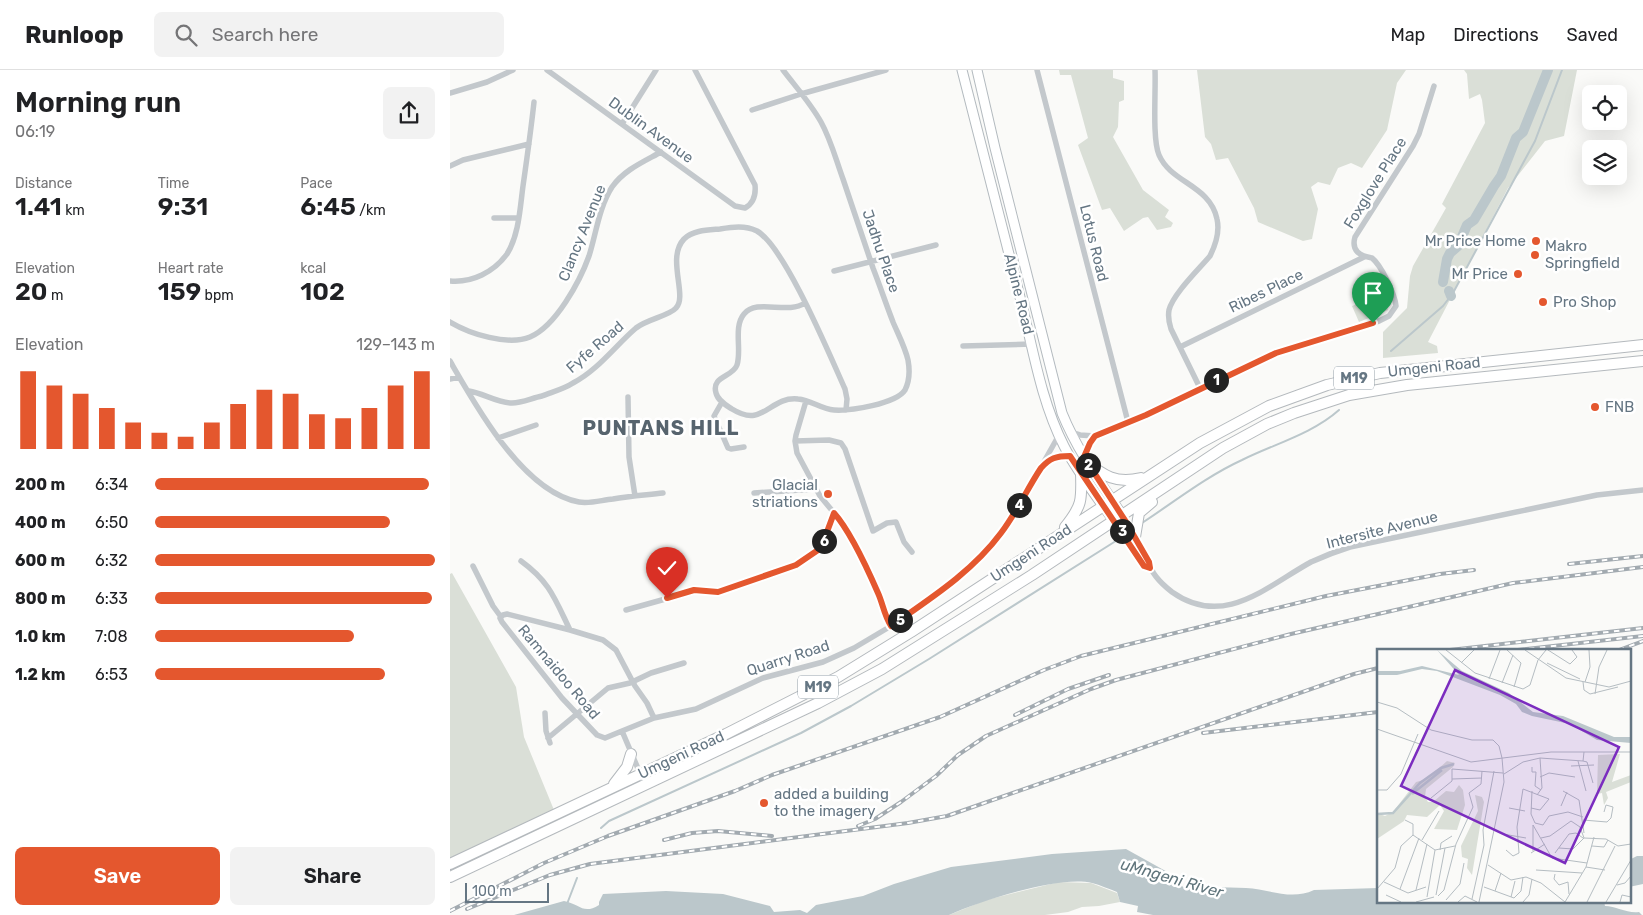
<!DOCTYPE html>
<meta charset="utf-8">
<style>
:root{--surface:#fff;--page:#f2f2f2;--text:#202124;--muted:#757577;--line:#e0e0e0;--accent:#e4572e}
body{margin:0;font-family:Rubik,sans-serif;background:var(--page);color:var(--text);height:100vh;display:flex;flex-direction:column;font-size:19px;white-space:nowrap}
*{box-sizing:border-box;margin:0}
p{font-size:16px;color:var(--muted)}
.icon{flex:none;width:28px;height:28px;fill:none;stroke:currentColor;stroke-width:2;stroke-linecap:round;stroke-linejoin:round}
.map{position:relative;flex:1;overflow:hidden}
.drawer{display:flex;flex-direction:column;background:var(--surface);width:450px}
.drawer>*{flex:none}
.controls{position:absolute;left:1132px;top:15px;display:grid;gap:10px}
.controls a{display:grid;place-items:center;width:45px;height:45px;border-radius:8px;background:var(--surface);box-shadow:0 5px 20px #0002;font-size:25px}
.scale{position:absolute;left:15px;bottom:12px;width:84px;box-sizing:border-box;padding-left:5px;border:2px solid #657683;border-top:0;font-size:14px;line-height:18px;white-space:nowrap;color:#657683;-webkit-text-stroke:4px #fff;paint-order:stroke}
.pin{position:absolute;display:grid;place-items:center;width:42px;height:42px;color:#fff;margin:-51px -21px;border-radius:50% 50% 50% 0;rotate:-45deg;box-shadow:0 0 5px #0007}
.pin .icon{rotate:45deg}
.km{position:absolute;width:25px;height:25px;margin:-12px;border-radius:50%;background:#222;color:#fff;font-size:14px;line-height:25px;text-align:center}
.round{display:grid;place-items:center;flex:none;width:52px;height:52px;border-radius:8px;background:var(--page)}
.summary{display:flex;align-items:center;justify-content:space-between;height:85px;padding:0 15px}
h1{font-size:28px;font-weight:600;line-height:38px}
.metrics{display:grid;grid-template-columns:repeat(3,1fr);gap:8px;height:85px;padding:5px 15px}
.metrics div{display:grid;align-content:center}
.metrics b{font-size:25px;font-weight:600}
.metrics small{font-size:14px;font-weight:400}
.metrics p{font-size:14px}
.chart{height:140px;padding:10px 15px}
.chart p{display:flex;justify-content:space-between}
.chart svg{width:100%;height:90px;margin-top:5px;stroke:var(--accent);stroke-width:6}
.button{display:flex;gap:10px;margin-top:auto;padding:10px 15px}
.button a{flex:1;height:58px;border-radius:8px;background:var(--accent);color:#fff;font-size:20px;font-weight:600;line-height:58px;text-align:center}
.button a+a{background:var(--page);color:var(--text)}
ul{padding:0 15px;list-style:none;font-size:16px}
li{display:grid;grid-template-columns:80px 60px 1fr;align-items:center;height:38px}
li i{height:12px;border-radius:6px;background:var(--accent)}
header{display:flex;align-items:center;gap:30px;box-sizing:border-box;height:70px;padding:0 25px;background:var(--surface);border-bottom:1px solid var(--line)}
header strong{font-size:24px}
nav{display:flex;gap:28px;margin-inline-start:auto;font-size:18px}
.search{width:350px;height:45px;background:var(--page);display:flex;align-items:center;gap:12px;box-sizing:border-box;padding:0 18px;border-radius:8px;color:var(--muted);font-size:19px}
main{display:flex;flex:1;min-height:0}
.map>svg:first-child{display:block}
.green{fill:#dadfd7}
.water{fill:#bbc7cb}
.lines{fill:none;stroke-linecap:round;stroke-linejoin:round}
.stream{stroke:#bbc7cb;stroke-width:2}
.river{stroke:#bbc7cb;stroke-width:10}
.secondary-casing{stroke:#b3babf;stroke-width:11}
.trunk-casing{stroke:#b4b9bd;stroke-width:12}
.minor{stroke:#c3c8cc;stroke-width:5.5}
.secondary{stroke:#fff;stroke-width:9}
.trunk{stroke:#fff;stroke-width:10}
.rail-casing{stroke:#a2aab0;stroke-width:4}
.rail{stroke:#fff;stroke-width:2;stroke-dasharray:5.5;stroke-linecap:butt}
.route-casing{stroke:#fff;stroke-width:10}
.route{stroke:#e4572e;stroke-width:6}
.poi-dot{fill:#e4572e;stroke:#fff;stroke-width:2}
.labels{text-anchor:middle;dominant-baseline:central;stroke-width:5;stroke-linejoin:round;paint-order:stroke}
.shield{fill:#fff;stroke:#939fa8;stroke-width:1}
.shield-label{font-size:14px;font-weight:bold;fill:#657683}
.street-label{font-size:15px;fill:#657683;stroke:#fff}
.poi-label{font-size:15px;fill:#657683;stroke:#fff;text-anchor:start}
.water-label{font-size:16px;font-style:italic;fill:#60757c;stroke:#fff}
.district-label{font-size:20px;font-weight:bold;letter-spacing:1px;fill:#57646e;stroke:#fff}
.inset-river{fill:none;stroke:#bbc7cb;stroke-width:2.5}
.inset-road{fill:none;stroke:#b5bdc2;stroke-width:1}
.view{fill:#7b2cbf;fill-opacity:0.15;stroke:#7b2cbf;stroke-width:2.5}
.inset-edge{fill:none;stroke:#657683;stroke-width:2.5}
</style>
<header>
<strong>Runloop</strong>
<div class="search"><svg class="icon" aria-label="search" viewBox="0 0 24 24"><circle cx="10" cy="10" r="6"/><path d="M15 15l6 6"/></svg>Search here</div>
<nav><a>Map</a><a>Directions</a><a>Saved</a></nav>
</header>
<main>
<section class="drawer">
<div class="summary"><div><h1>Morning run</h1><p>06:19</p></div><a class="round"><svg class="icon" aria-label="share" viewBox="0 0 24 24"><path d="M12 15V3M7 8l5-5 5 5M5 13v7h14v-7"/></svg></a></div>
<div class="metrics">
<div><p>Distance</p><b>1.41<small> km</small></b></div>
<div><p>Time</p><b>9:31</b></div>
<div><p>Pace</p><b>6:45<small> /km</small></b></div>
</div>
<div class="metrics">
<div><p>Elevation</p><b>20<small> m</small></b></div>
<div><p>Heart rate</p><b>159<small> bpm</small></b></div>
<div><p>kcal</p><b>102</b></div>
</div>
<div class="chart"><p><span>Elevation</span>129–143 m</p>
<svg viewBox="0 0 160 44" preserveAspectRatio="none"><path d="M5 44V6M15 44V13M25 44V17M35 44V24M45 44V31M55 44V36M65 44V38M75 44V31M85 44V22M95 44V15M105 44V17M115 44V27M125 44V29M135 44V24M145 44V13M155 44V6"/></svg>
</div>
<ul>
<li><b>200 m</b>6:34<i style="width:98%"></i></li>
<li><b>400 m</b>6:50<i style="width:84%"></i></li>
<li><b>600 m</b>6:32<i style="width:100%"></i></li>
<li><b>800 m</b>6:33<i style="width:99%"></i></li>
<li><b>1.0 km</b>7:08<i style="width:71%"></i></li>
<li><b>1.2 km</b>6:53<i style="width:82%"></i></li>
</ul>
<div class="button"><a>Save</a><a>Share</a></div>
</section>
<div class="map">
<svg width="1193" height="845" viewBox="0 0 1193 845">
<rect width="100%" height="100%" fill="#fafaf8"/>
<path class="green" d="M609 0H663V8L674 11V30L669 32 668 57 663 67 693 120 719 140 715 147 723 153 721 157 707 160 698 147 693 148 674 161 660 138 652 140 628 75 638 68 621 5H610Z
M747 0H956L947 13 937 60 912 98 901 93 888 98 880 115 868 112 861 117 868 139 862 169 853 171 808 152 804 138 778 88 766 90 761 74 755 67Z
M1014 0H1127L1114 66 1095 71 1058 118 978 272 987 276 988 283 933 288V262L957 238 960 206 963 196 996 138 992 134 1035 53 1032 30 1030 24 1019 29 1017 4Z
M932 224 938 240 909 252 902 236Z
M2 503 66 617 74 667 104 740 0 788V504Z
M609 812 641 813 667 823 670 832 649 836 632 837 618 842 595 845H499L536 830Z"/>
<path class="water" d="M676 779 721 804 733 817C754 817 775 817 796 818 819 819 841 831 864 820L928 818V831H1154L1155 836C1166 836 1178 844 1189 842L1192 845H703L687 842 688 836 670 832 667 822C659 819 650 815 642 813 609 805 531 831 499 845H64L114 831C130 834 133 845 149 835V832L153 824 216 821 273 824 320 836 324 842 350 840 357 843 366 835 413 826 444 814 501 797 602 784Z
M1187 786H1193V814L1179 817V790Z"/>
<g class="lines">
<path class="stream" d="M941 281 993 236 1003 223 1085 71 1112 0
M692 453C724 432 757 406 792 390 824 374 862 364 889 340
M151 758 159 751 351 663 401 636 479 589 669 469
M117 834 127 808"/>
<path class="river" d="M993 212 997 189 1000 183 1008 176 1017 155 1024 150 1044 116 1051 106 1066 68 1073 62 1098 0
M999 221 1001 226"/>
<g class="secondary-casing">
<path id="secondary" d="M512 0C532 77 552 154 571 231 583 279 591 331 614 376 627 402 647 427 664 451
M527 0 545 78 612 343C627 380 650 412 672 445"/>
</g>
<g class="trunk-casing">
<path id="trunk" d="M635 391C654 406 666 414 691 408
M615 457C632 436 632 430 631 403
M685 467 689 443 702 432
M164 714 177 697 181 684
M0 794 276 664 388 607 461 562 750 373 819 336 877 315 930 303 1193 275
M0 807 368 633 432 599 582 505 773 378 817 354 844 343 899 325 957 315 1193 291"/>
</g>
<path class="minor" d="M97 0 285 136 295 138C304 133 306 125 305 115L245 0
M333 0C346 17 361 34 371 52 381 70 386 90 393 109 403 139 413 169 423 198 430 216 436 234 443 252 448 264 455 277 458 290 460 301 460 310 455 320 446 334 400 341 384 340 371 339 361 330 348 329 319 326 314 359 282 339 276 335 268 331 266 323 261 306 283 307 287 295 292 280 283 257 294 244 307 228 337 245 355 233
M587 0 678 352
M705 0C706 19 702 69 709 85 721 113 760 115 767 149 770 162 766 174 760 186 749 199 723 224 719 240 718 246 719 253 721 259L750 318
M0 23 37 12 63 0
M302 40 351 24 436 0
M172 54 206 0
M0 96 13 90 79 74
M44 148H68
M384 201 486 175
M0 211C22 213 44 202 57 184 69 165 70 138 73 116 77 88 81 60 84 32
M0 252C20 264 58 276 80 267 106 256 130 211 139 186 146 164 149 137 162 117 174 100 193 92 211 82
M513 276 582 274
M730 277 914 187
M0 291C26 336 73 422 129 432 140 434 152 430 163 429 179 426 196 425 213 423
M0 309 9 307
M19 321C33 323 47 333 62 333 72 333 82 328 92 326 102 322 114 319 123 313 148 300 165 276 186 258 197 249 219 246 226 238 238 226 216 188 234 169 243 160 258 160 270 159 282 157 295 155 307 161 335 177 380 286 395 319L397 329 396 340
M178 327 179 387 185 426
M356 331 346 365 345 371 347 383 370 426 394 455 427 521 434 543 441 556
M272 332 264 346 278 378 281 379 294 377
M620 362 630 365 645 366 696 345 826 283 929 251 939 246 946 236C945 224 931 195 922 188 910 186 901 181 905 167L963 76 969 64 984 16
M48 368 86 355
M345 371 379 370 391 373 395 379 423 461 437 453 446 452 454 472 462 482
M634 387 639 373 645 366
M594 394 603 388 620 386
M304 423 366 419
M672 445 699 492C701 504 713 515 722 522 774 559 817 516 861 492 874 486 887 481 900 477L1147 425 1193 420
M664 451 694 496 700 498
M71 491C100 512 105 529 120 560L153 570 166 580 185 616 197 633 204 648
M23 496 43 536 51 547
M176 540 244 521H268L347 495 371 478 384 443
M120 560 57 544 53 545 50 548 52 552 112 628 147 665 155 668 172 661
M95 643 96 661 100 673
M98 668 158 618 180 613 201 603 234 593
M195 715 172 661 204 648 246 639 313 608 373 592 404 578 441 556 508 508 532 486 552 462 565 443 609 365"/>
<use href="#secondary" class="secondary"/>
<use href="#trunk" class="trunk"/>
<g class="rail-casing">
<path id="rail" d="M1119 494 1193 486
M1000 580 1193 558
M1068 580 1193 566
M1169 580 1193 571
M565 645 618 619 659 605
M753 663 928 642
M408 756 425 749 451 732 486 706 508 685 536 666 641 619 666 610 841 564 1063 513 1193 497
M214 770 242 763 268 761 322 766
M17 839 100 805 140 794 458 753 497 746 904 604 928 598
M0 841 94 793 158 766 285 721 322 705 490 647 594 600 631 586 876 526 990 504 1024 500"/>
</g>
<use href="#rail" class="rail"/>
</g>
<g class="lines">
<g class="route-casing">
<path id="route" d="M217 528 244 520 268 522 346 495 371 478 384 443C400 461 418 500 428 523 433 534 434 545 441 556 481 528 522 502 551 463 567 442 577 419 591 398 600 388 606 386 620 386L694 496 700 498 699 492 676 452 634 387 640 373 645 366 696 345 826 283 923 253"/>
</g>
<use href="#route" class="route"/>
</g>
<g class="poi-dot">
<circle cx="1086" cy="171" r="5"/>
<circle cx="1085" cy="185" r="5"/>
<circle cx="1068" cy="204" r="5"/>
<circle cx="1093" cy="232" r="5"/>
<circle cx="1145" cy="337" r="5"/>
<circle cx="378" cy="424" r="5"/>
<circle cx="314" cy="733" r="5"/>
</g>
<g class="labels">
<g class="shield">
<rect x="884" y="296.5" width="40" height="23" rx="4"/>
<rect x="348" y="605.5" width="40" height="23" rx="4"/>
</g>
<g class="shield-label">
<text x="904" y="308">M19</text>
<text x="368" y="617">M19</text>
</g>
<g class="street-label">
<text transform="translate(201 60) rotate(36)">Dublin Avenue</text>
<text transform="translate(925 113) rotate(-58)">Foxglove Place</text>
<text transform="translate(132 163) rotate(-68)">Clancy Avenue</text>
<text transform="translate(644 173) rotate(76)">Lotus Road</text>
<text transform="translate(431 181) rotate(71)">Jadhu Place</text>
<text transform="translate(816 221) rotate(-26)">Ribes Place</text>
<text transform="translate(569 224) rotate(76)">Alpine Road</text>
<text transform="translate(145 277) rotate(-41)">Fyfe Road</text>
<text transform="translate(984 297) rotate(-6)">Umgeni Road</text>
<text transform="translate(932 460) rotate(-14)">Intersite Avenue</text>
<text transform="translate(581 483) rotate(-33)">Umgeni Road</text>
<text transform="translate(338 588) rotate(-18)">Quarry Road</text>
<text transform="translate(109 602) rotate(50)">Ramnaidoo Road</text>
<text transform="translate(231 685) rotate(-25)">Umgeni Road</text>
</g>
<g class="poi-label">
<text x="1076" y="171" text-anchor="end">Mr Price Home</text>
<text x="1095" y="176">Makro<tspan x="1095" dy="17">Springfield</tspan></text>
<text x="1058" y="204" text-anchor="end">Mr Price</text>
<text x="1103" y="232">Pro Shop</text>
<text x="1155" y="337">FNB</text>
<text x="368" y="415" text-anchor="end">Glacial<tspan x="368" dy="17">striations</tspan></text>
<text x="324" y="724">added a building<tspan x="324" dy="17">to the imagery</tspan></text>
</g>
<g class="water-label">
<text transform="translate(722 808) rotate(16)">uMngeni River</text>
</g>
<g class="district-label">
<text x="211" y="358">PUNTANS HILL</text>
</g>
</g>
<g transform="translate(927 579)">
<rect width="254" height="254" fill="#fafaf8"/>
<path d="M243 105 235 133 254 126V133L229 143 231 149 227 156 225 144 220 145 221 106ZM70 112 78 114 76 118 49 140 48 148 51 153H56L69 142 77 143 82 136 86 141 88 156 80 181 57 180 67 162 63 156 50 168 30 166 27 172 0 190V164L8 167 16 163 39 133 50 130ZM98 146 105 148 107 153 95 226 90 219 91 210 85 208 84 197 101 162Z" fill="#dadfd7"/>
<path d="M60 1 85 22 132 44 156 63 186 67 237 88H254V94L220 91 193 75 155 67 145 63 139 55 123 46 60 22 45 20 20 26H0V22H23L45 17 82 26Z" fill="#bbc7cb"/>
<path class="inset-river" d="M35 145 65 121M0 165 16 164 43 134 64 119 77 115"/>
<path class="inset-road" d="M69 1 98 24 146 40 153 36 161 11 169 1M130 1 144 14 137 38M148 1 189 29 232 38 254 32M171 1 193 15 200 8 195 1M84 14 97 1M170 14 203 30M112 30 123 1M206 33 207 41 213 45 241 38M208 33 213 18 212 1M125 34 136 6M218 45 222 18 230 1M0 53 20 59 54 81 95 91H116L122 97 125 109M0 80 94 113 174 103H254M201 112 209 142M206 112 210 113 216 134M194 117 217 116M155 118V123H159L158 137 164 141M127 125 146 113 163 109 206 112 207 103M163 128 172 124 198 128M75 130 105 129M0 141H10L24 125 41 85M155 142 154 165 158 174 166 176 172 167 191 163 206 168M186 142 202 151 207 184M160 146 165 139 163 109M54 149 75 132V120L126 124M184 157 190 143M132 159 148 162M28 171 36 175V186M206 171 230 173 234 169 236 158 229 156 227 163M126 185 149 189M36 186 58 201 78 197M164 189 173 187 194 172 203 178 207 189M207 189 229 190 241 197 254 195M45 191 62 162M215 197 227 198 231 191M182 199 196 200 207 189M63 201 64 194 75 187M129 201 136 207 142 204 140 178 146 140 172 150 163 161 154 159M156 202V176L175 209 210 214M154 204 168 195M178 204 192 185 199 184 206 189M111 216 134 231 149 228 164 234 188 253M209 218 228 221M159 221 205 224M178 225 177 230 182 236 191 233 192 245M7 233 31 244 49 238M240 236 248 234 254 227M107 238 137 249 144 242 146 228M0 240 18 219 24 197 36 186M23 240 42 189M39 241 50 195M118 242 124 224M9 246 24 253M59 246 68 199M61 247 67 241 79 195 96 158 92 144 104 135 105 122M50 248 58 201M134 248 138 232M95 250 107 196 106 181 117 122M69 251 83 235 87 214M39 253 57 248M81 253 88 247 100 253M102 253 127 133 125 109M146 253 152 246 155 230M188 253 209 218 217 188M210 253 238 197M229 253 254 211M243 253 245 246 254 248"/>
<path class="view" d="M78 21 242 98 188 214 24 137Z"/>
<rect width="254" height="254" class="inset-edge"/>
</g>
</svg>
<div class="controls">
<a><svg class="icon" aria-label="locate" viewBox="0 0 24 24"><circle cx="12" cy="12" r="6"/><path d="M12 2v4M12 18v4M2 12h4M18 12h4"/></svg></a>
<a><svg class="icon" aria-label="layers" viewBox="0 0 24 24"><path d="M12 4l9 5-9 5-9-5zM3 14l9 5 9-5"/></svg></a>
</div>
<div class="scale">100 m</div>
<div class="pin" style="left:923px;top:253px;background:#1e9e55"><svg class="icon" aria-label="arrive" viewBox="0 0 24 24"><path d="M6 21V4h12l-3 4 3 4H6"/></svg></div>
<div class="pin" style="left:217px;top:528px;background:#d93025"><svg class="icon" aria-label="check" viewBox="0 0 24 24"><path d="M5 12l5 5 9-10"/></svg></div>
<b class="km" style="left:766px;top:310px">1</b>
<b class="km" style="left:638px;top:395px">2</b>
<b class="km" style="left:672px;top:461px">3</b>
<b class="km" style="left:569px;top:435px">4</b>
<b class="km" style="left:450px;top:550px">5</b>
<b class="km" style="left:374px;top:471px">6</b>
</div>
</main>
